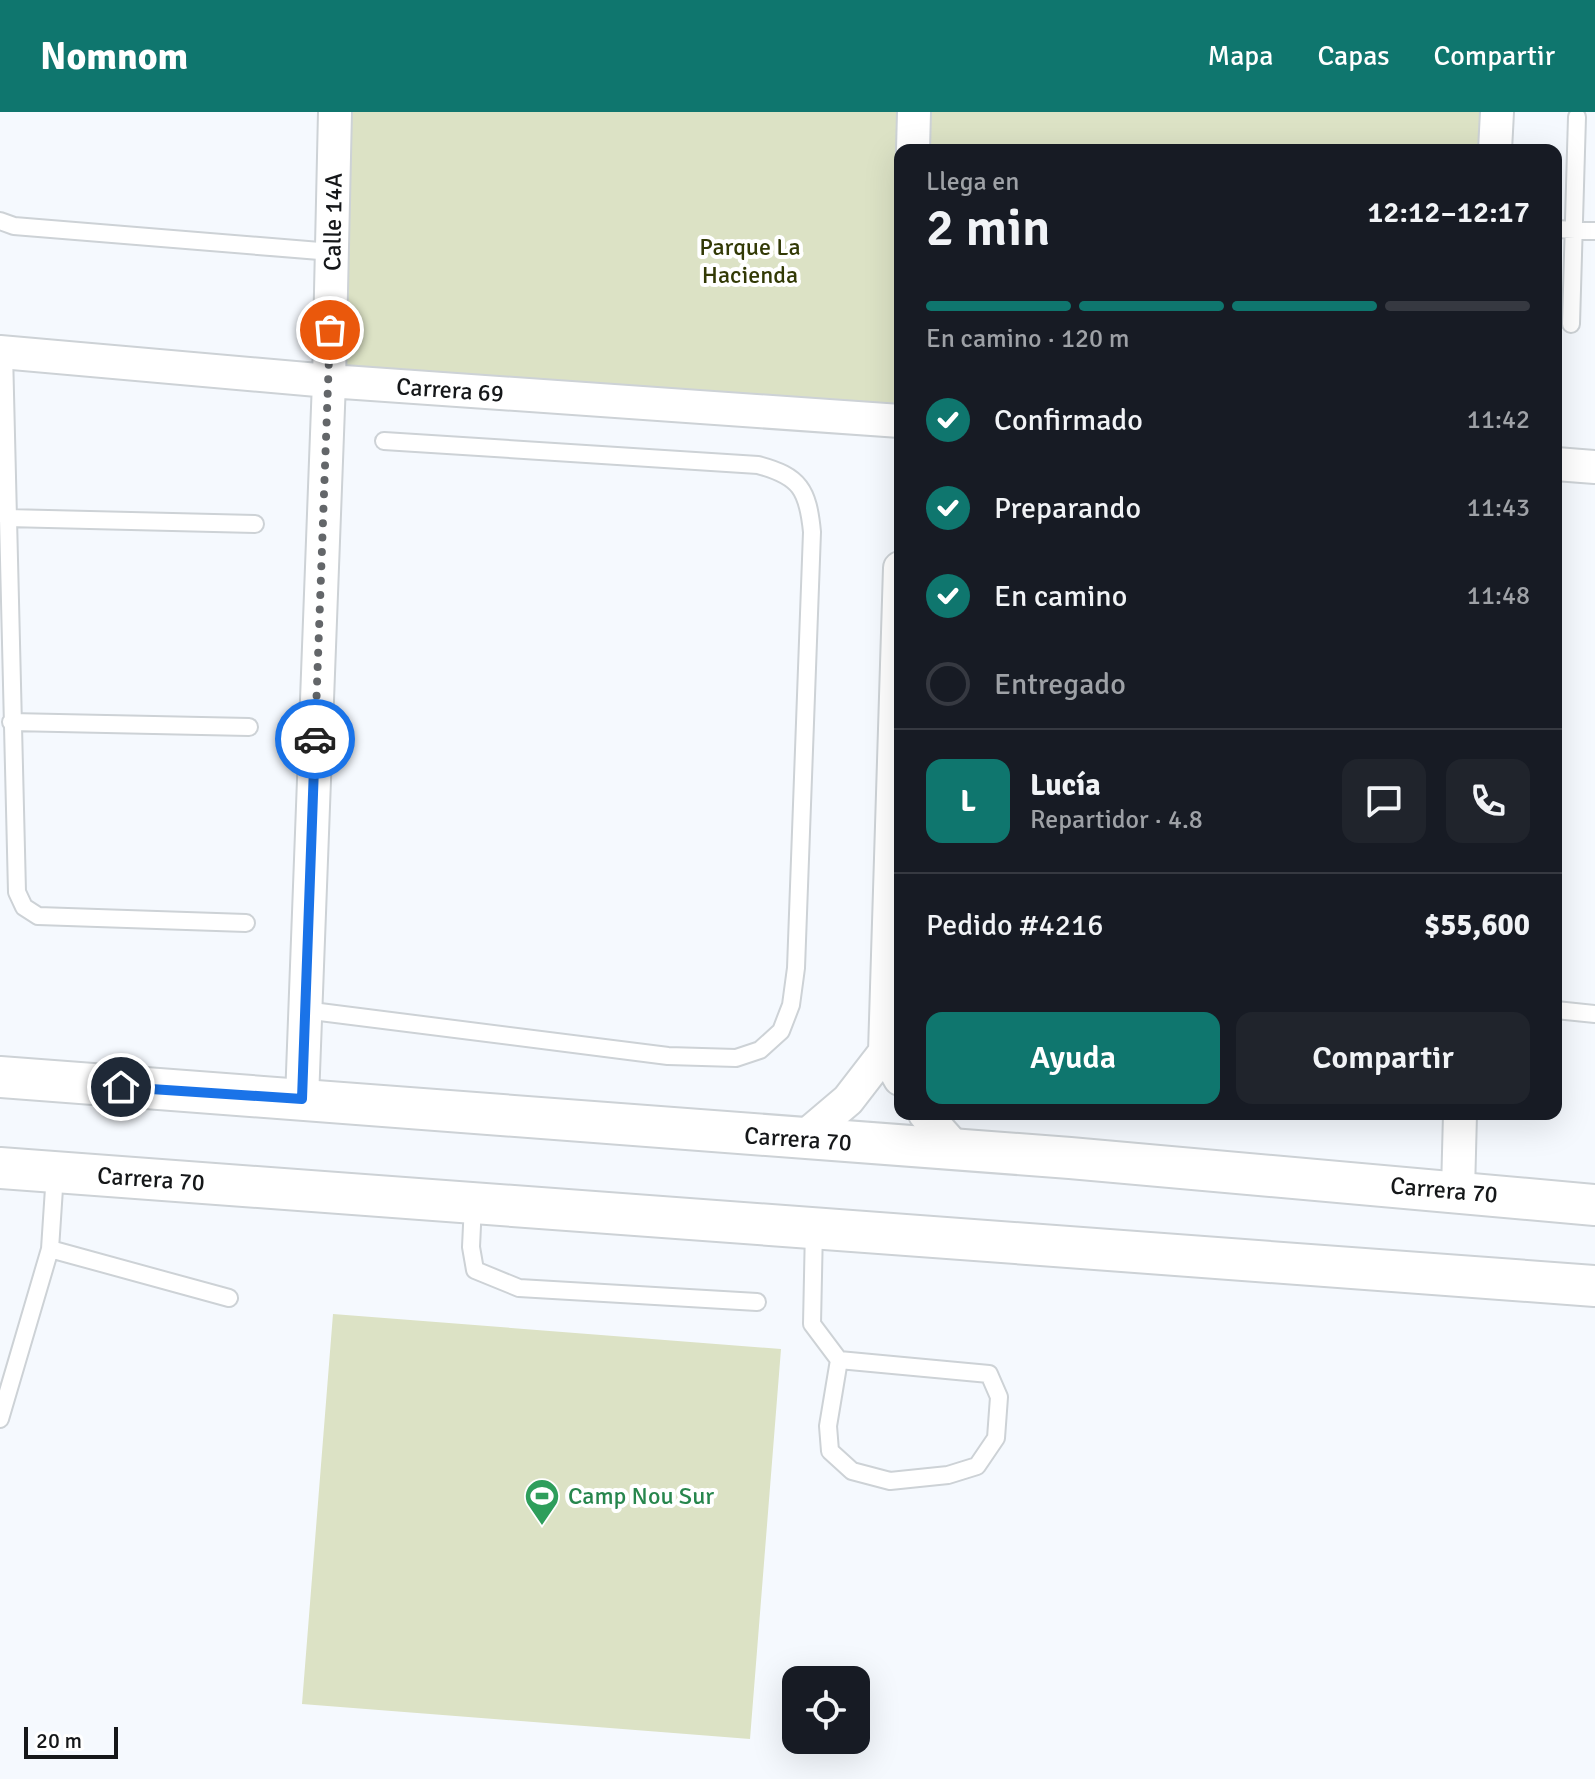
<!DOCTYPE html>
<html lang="es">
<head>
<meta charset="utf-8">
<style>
  body { margin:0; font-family:Signika,sans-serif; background:#20242c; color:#f1f3f6; height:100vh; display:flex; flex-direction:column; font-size:30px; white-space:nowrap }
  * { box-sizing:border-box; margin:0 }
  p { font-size:26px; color:#9ea1a6 }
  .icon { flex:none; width:44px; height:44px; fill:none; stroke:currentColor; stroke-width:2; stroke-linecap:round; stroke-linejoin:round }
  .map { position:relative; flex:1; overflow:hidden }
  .panel { position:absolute; left:894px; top:32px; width:668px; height:976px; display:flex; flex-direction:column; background:#171b24; border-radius:16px; box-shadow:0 8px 32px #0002 }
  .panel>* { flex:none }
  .fabs { position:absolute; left:782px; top:1554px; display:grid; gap:16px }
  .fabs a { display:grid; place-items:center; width:88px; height:88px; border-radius:16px; background:#171b24; box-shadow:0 8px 32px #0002; font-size:40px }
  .scale { position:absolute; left:24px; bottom:20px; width:94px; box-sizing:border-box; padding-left:8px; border:4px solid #151719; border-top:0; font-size:22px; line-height:28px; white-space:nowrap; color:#151719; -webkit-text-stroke:6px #fff; paint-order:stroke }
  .pin { position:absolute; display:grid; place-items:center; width:68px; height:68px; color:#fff; margin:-34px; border:4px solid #fff; border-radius:50%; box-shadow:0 2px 8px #0007 }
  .courier { position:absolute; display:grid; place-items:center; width:80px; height:80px; margin:-40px; border:6px solid #1a73e8; border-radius:50%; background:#fff; color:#222; box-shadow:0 2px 10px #0007 }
  .overview em { font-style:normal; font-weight:600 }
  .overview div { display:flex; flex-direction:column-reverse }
  .overview { display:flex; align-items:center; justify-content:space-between; height:136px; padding:0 32px }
  h1 { font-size:52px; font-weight:600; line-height:60px }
  .bar { display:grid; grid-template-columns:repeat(4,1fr); gap:12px 8px; align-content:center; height:96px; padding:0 32px }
  .bar i { height:10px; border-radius:6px; background:#363941 }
  .bar .selected { background:#0f766e }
  .bar p { grid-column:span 4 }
  .line { display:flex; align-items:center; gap:20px; padding:0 32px; border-top:2px solid #363941 }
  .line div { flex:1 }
  .round { display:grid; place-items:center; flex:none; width:84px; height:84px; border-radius:16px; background:#20242c }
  ol { padding:0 32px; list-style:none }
  li { display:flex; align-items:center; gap:24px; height:88px }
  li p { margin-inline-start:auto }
  li .icon { padding:8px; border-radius:50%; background:#0f766e; color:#fff; stroke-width:4 }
  li:last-child { color:#9ea1a6 }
  li i { width:44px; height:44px; border:4px solid #363941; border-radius:50% }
  .cta { display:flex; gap:16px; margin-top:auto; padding:16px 32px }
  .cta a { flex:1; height:92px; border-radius:16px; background:#0f766e; color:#fff; font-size:32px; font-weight:600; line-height:92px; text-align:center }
  .cta a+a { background:#20242c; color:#f1f3f6 }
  header { display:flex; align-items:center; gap:48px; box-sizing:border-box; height:112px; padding:0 40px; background:#0f766e; color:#fff }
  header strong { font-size:38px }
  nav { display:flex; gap:44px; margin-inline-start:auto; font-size:28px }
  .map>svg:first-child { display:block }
</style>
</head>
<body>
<header>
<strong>Nomnom</strong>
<nav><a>Mapa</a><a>Capas</a><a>Compartir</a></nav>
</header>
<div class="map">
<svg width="1595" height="1667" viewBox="0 0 1595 1667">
  <rect width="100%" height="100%" fill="#f5f9fe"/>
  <path fill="#dce2c5" d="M 335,0 L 1497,0 L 1495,38 L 900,38 L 900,309 L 329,269 Z
    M 333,1202 L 781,1237 L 750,1627 L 302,1592 Z"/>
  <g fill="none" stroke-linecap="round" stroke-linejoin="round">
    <g stroke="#cdd2d6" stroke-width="20">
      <path id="service" d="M 0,109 L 14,114 L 332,140
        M 1556,117 L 1595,119
        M 1571,212 L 1577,5
        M 4,240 L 17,780 L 24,795 L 38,804 L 246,811
        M 7,406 L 255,412
        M 11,610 L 249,615
        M 304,898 L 668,944 L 736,946 L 760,938 L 781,919 L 791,893 L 796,856 L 812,420 C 808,378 800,364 758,353 L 384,329
        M 1556,898 L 1595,902
        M 473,1092 L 471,1135 L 475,1158 L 519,1176 L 757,1190
        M 814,1116 L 812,1212 L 839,1248 L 828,1314 L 830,1339 L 852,1359 L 890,1369 L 948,1363 L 977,1354 L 996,1326 L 999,1285 L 989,1262 L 839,1248
        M 50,1137 L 229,1186
        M 0,1307 L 50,1137 L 55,1061"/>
    </g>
    <g stroke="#cdd2d6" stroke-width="36">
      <path id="minor" d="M 913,38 L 914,0
        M 1495,38 L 1497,0
        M 0,240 L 329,269 L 900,309
        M 1556,352 L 1595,355
        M 900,456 L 885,940 L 900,967
        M 302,987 L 329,269 L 335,0
        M 925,1002 L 956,1037
        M 802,1027 L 848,988 L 885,940
        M 1458,1079 L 1460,1002"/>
    </g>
    <g stroke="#cdd2d6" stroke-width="44">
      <path id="tertiary" d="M 0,965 L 1070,1046 L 1595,1093
        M 0,1056 L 1595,1174"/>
    </g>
    <use href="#service" stroke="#fff" stroke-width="16"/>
    <use href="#minor" stroke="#fff" stroke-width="32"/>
    <use href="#tertiary" stroke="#fff" stroke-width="40"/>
  </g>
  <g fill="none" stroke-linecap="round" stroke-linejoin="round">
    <path stroke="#636669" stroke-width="8" stroke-dasharray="0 14.4" d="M 315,627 L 330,218"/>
    <path stroke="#1a73e8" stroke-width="10" d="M 121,975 L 302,987 L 315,627"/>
  </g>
  <defs>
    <g id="stadium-pin" transform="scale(1.8)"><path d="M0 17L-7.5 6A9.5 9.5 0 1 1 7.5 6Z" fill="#2e9e5b" stroke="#fff"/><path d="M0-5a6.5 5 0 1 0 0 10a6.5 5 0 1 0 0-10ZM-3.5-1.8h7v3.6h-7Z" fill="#fff"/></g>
  </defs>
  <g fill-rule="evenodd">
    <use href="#stadium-pin" x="542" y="1384"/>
  </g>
  <g text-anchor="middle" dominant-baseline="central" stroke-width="8" stroke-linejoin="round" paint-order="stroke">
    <g font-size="24" fill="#151719" stroke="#fff">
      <text transform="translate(333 110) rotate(-89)">Calle 14A</text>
      <text transform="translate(450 278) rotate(4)">Carrera 69</text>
      <text transform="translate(798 1027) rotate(4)">Carrera 70</text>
      <text transform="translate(151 1067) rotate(4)">Carrera 70</text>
      <text transform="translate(1444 1078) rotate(5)">Carrera 70</text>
    </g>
    <g font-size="24" fill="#323905" stroke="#fff">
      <text x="750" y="135">Parque La<tspan x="750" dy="28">Hacienda</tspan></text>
    </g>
    <g font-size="24" fill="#27864d" stroke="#fff" text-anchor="start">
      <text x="568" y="1384">Camp Nou Sur</text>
    </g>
  </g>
</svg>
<div class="fabs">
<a><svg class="icon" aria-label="locate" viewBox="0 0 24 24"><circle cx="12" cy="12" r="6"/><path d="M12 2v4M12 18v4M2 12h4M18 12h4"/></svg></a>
</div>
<div class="scale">20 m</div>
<div class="pin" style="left:330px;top:218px;background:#ea580c"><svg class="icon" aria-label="bag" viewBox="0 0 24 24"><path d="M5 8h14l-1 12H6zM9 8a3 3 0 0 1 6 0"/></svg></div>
<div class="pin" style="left:121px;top:975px;background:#1f2937"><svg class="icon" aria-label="home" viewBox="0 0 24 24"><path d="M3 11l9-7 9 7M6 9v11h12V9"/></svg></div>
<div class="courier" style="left:315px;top:627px"><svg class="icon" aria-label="car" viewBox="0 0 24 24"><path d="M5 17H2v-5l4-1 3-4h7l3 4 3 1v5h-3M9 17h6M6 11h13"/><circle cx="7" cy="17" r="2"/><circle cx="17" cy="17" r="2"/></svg></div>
<section class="panel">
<div class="overview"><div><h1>2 min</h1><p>Llega en</p></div><em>12:12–12:17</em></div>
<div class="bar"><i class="selected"></i><i class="selected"></i><i class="selected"></i><i></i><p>En camino · 120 m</p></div>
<ol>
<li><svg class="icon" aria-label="check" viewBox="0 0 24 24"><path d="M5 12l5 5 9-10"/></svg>Confirmado<p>11:42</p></li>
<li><svg class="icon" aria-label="check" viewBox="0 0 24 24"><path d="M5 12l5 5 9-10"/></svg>Preparando<p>11:43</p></li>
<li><svg class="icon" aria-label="check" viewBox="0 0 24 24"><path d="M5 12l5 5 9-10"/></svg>En camino<p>11:48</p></li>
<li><i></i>Entregado</li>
</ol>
<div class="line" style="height:144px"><b class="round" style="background:#0f766e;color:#fff">L</b><div><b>Lucía</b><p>Repartidor · 4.8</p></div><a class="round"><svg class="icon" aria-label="chat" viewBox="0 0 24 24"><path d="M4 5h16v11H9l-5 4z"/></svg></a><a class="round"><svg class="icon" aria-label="phone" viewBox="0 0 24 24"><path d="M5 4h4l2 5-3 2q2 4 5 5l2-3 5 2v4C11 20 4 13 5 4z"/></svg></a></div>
<div class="line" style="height:104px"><div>Pedido #4216</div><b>$55,600</b></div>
<div class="cta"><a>Ayuda</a><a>Compartir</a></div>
</section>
</div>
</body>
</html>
